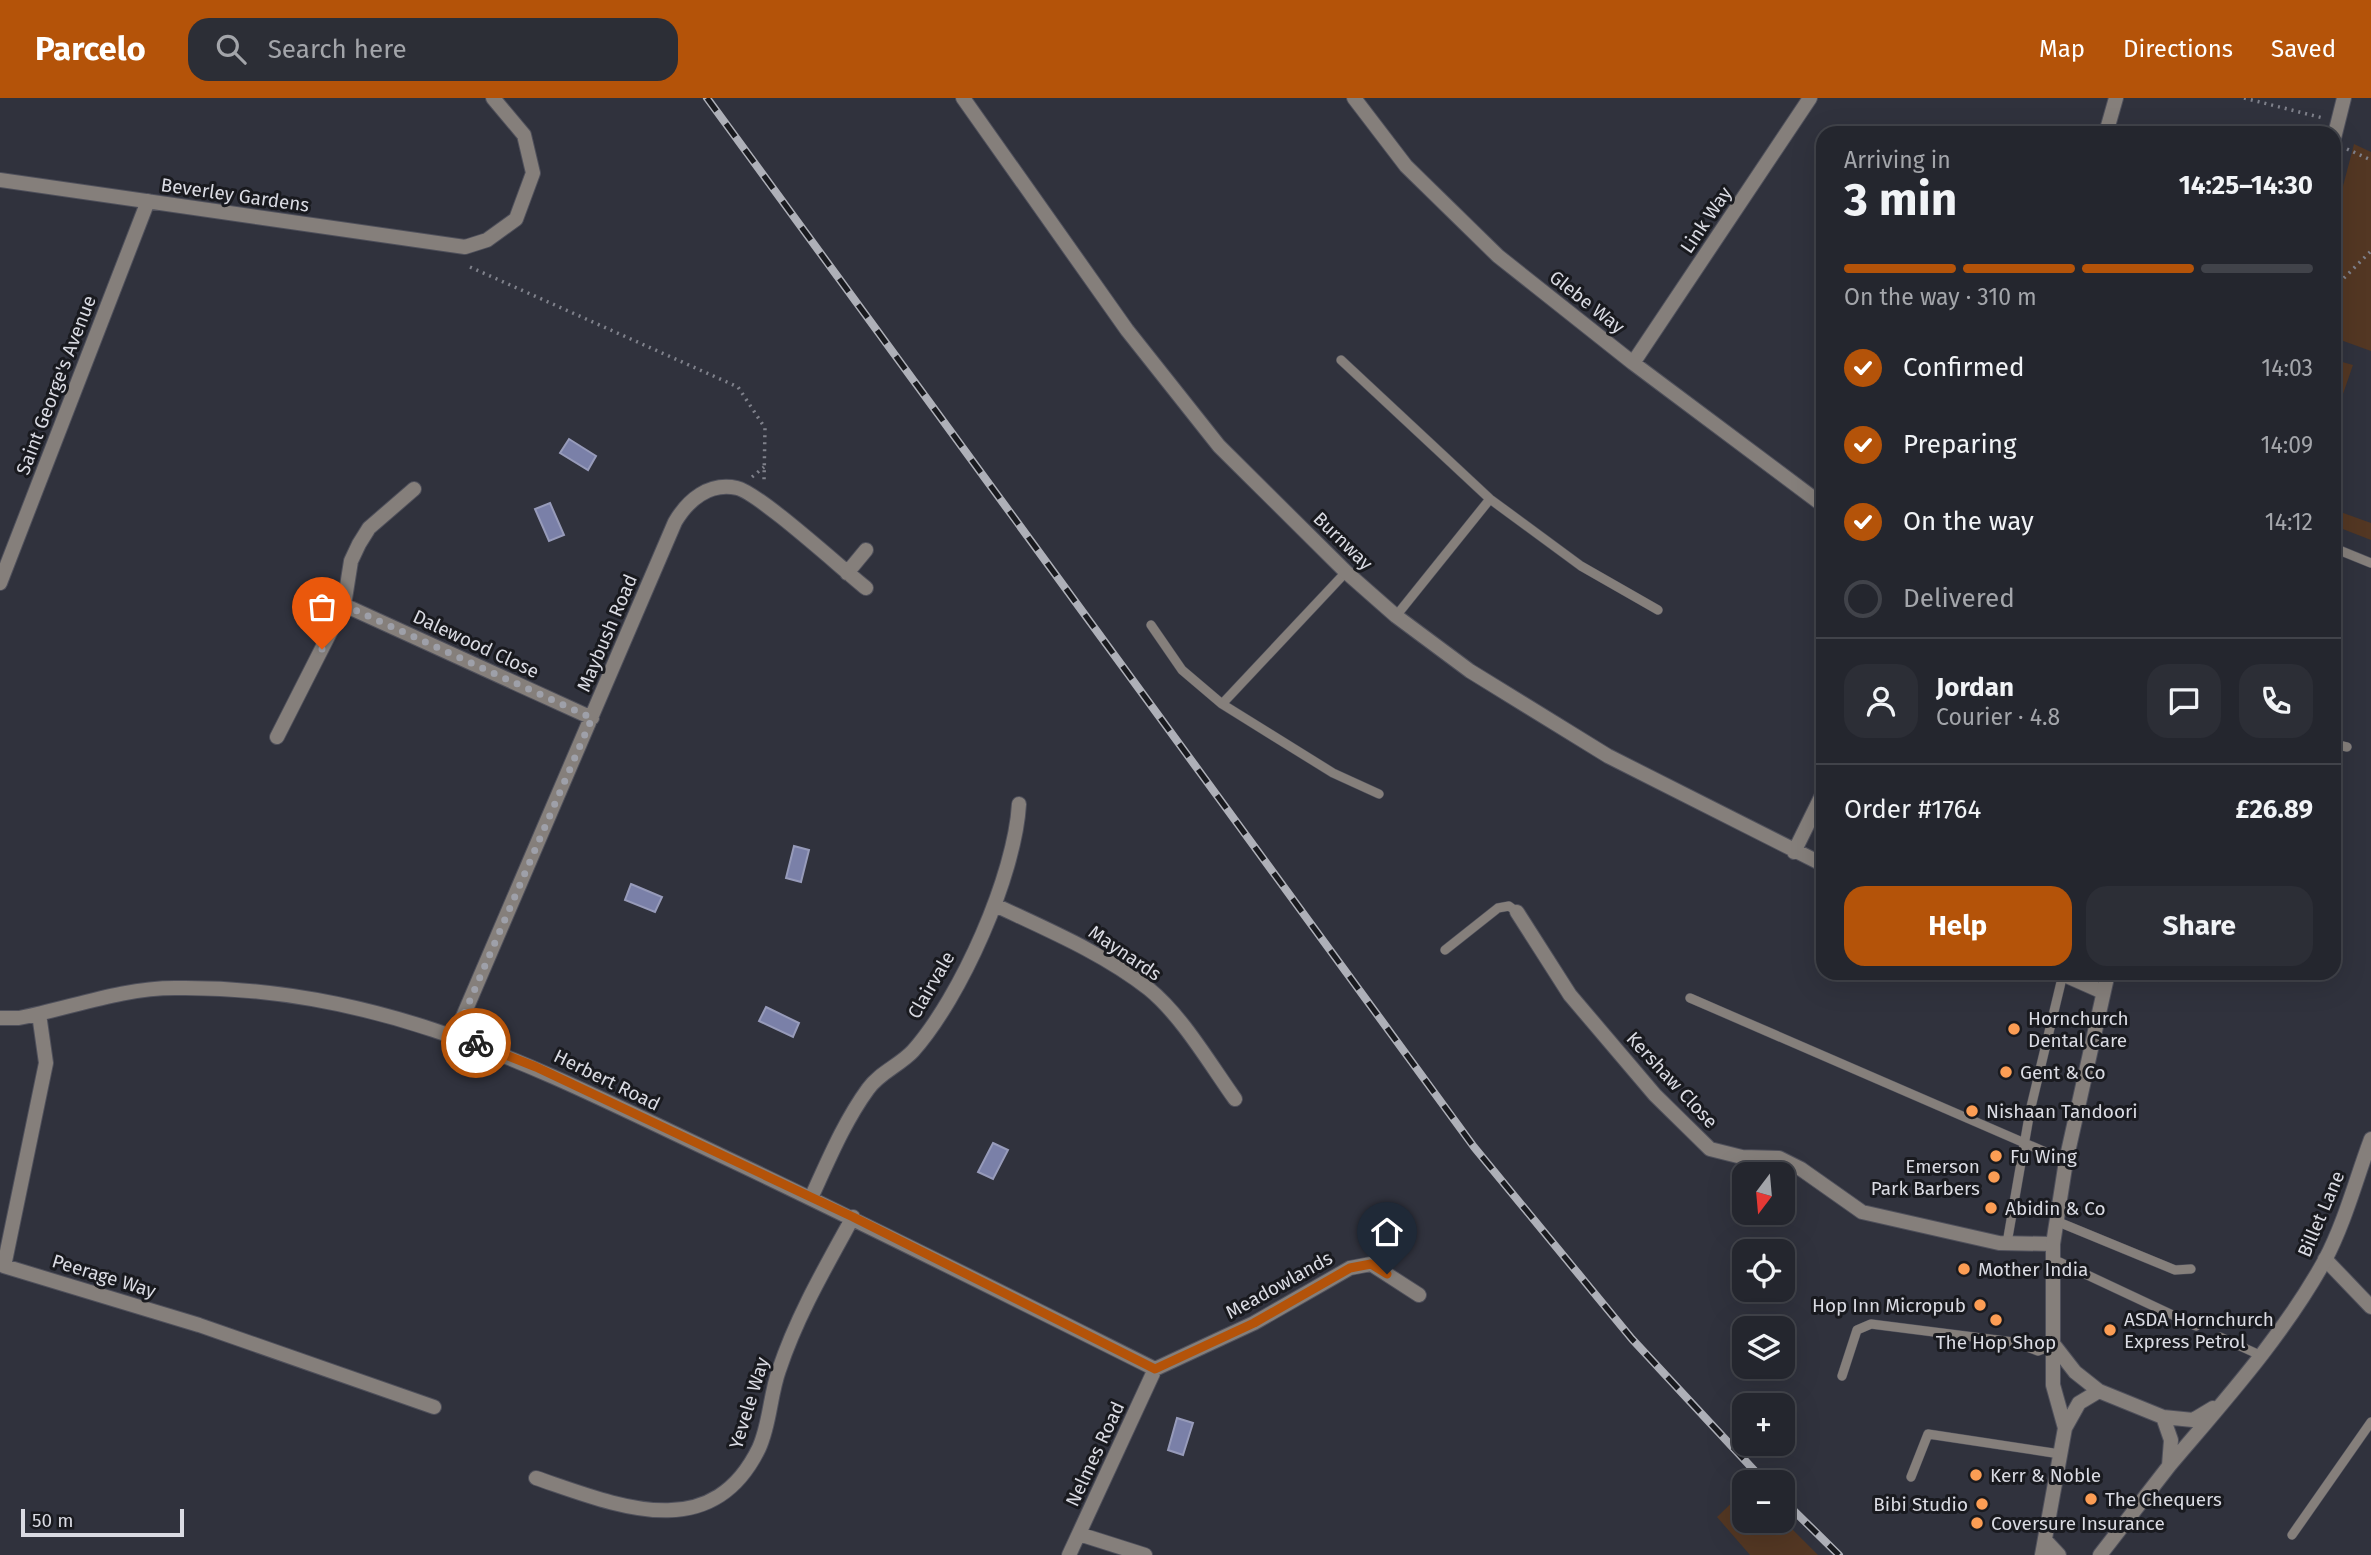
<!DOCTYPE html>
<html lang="en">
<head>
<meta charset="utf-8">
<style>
  body { margin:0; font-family:"Fira Sans",sans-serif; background:#2c2e36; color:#f1f3f6; height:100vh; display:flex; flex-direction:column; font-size:26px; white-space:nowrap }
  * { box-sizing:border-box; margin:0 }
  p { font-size:23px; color:#a3a5aa }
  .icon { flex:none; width:38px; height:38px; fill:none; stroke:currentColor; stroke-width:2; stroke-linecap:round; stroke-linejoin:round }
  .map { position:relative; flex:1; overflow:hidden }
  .sheet { position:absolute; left:1816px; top:28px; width:525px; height:854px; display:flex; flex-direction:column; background:#24262e; border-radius:21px; box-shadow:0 7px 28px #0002,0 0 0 2px #41434a }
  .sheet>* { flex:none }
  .needle { width:46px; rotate:196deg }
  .buttons { position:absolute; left:1732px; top:1064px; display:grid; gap:14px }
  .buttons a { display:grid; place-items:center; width:63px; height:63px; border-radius:14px; background:#24262e; box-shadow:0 7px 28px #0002,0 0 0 2px #41434a; font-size:35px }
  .scale { position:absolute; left:21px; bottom:18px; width:163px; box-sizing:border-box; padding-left:7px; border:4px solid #dadbe3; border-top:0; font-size:19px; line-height:24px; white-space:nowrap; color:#dadbe3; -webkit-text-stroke:5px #191a1f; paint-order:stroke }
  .pin { position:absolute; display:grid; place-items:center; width:60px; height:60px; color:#fff; margin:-72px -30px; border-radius:50% 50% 50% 0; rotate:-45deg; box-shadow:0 0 7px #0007 }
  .pin .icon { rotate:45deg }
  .courier { position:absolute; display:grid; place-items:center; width:70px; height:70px; margin:-35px; border:5px solid #b45309; border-radius:50%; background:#fff; color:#222; box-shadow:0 2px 9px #0007 }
  .head em { font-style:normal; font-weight:700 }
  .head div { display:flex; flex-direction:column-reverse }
  .head { display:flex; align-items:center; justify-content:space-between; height:119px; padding:0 28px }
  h1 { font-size:46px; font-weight:700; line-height:52px }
  .bar { display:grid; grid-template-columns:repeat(4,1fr); gap:10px 7px; align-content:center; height:84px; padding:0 28px }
  .bar i { height:9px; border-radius:5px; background:#41434a }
  .bar .active { background:#b45309 }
  .bar p { grid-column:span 4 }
  .line { display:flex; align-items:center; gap:18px; padding:0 28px; border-top:2px solid #41434a }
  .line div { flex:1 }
  .round { display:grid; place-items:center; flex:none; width:74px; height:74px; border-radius:21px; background:#2c2e36 }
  ol { padding:0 28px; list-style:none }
  li { display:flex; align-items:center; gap:21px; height:77px }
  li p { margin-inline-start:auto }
  li .icon { padding:7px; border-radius:50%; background:#b45309; color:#fff; stroke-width:4 }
  li:last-child { color:#a3a5aa }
  li i { width:38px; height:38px; border:4px solid #41434a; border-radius:50% }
  .button { display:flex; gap:14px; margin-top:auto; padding:14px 28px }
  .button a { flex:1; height:80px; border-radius:21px; background:#b45309; color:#fff; font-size:28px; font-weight:700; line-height:80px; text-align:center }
  .button a+a { background:#2c2e36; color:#f1f3f6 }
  header { display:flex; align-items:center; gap:42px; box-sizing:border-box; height:98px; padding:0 35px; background:#b45309; color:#fff }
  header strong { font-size:33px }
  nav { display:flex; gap:38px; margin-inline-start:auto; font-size:24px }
  .search { width:490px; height:63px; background:#2c2e36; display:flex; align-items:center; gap:18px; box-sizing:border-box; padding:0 24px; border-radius:21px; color:#a3a5aa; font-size:26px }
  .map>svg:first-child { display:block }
</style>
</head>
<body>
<header>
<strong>Parcelo</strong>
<div class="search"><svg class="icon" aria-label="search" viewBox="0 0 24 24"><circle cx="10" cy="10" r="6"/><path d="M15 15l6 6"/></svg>Search here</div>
<nav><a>Map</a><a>Directions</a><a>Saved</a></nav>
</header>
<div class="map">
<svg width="2371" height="1457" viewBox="0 0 2371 1457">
  <rect width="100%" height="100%" fill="#30323d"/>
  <path fill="#533723" d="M 2354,46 L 2371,54 L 2371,253 L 2335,240 L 2335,119 Z
    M 2335,262 L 2353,267 L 2335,319 L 2334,262 Z
    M 2335,412 L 2371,425 L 2371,442 L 2335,428 Z
    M 1745,1392 L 1745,1423 L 1783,1422 L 1818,1457 L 1750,1457 L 1717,1419 Z"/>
  <path fill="#7a80a8" stroke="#979bba" stroke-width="2" d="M 569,341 L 596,358 L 588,372 L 560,355 Z
    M 550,405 L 564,437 L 549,443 L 535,411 Z
    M 794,748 L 809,752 L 801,784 L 786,780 Z
    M 631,786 L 662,799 L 655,814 L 625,802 Z
    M 766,909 L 799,925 L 793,939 L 759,923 Z
    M 993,1045 L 1008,1052 L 993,1081 L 978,1074 Z
    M 1177,1320 L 1193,1325 L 1183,1357 L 1168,1352 Z"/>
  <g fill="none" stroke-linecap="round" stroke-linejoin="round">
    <g stroke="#4f505b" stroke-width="10">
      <path id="service" d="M 1341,262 L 1490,401 L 1581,468 L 1658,512
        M 2334,450 L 2371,465
        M 1346,474 L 1222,606 L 1333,675 L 1379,696
        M 1396,518 L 1490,401
        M 1151,527 L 1182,572 L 1222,606
        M 2334,646 L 2347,649
        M 1445,852 L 1498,810 L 1509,808 L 1517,814
        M 1690,900 L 2066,1063
        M 2056,1123 L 2175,1172 L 2191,1171
        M 2007,1145 L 2030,1013 L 2063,876
        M 2051,1160 L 2196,1228
        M 2220,1239 L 2262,1258
        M 1842,1278 L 1857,1232 L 1871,1226 L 2013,1244 L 2038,1253 L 2054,1247
        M 1911,1379 L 1928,1336 L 2060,1356
        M 2292,1437 L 2371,1324"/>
    </g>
    <g stroke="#4f505b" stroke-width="16">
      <path id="minor" d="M 963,0 L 1127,232 L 1219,348 L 1346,474 L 1396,518 L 1470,573 L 1608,658 L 1824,767
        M 1354,0 L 1406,68 L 1498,158 L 1633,265 L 1824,408
        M 2106,35 L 2116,0
        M 0,82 L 465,149 L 487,142 L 516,121 L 533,75 L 524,37 L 493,0
        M 1633,265 L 1810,0
        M 847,475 L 866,452
        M 0,485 L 148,103
        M 344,507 L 592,620
        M 277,639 L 344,507 L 351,463 L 359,446 L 369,430 L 414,391
        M 1794,754 L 1824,693
        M 995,807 C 1048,832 1103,855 1149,891 C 1182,918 1210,966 1235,1001
        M 1517,814 L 1570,897 L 1655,997 L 1710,1051 L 1742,1059 L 1779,1060 L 1801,1071 L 1862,1114 L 1999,1145 L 2053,1146
        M 2060,875 L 2103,894
        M 39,916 L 46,965 L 4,1168 L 199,1227 L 434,1309
        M 0,920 L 19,920 C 71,910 121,890 175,890 C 383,887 538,971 720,1057 C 866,1126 1011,1199 1155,1271
        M 455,937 L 675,424 C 688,402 709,384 737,390 C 759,395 842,471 866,490
        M 811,1100 C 828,1063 844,1024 868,991 C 879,975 900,967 913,953 C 961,899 1015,777 1019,706
        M 2325,1161 L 2371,1209
        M 1155,1271 L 1254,1225 L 1350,1170 L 1371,1166 L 1419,1197
        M 536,1380 C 616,1407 711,1449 759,1350 C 770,1326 770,1297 779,1272 C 797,1218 825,1170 853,1119
        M 1079,1436 L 1145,1457
        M 1069,1457 L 1155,1271"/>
    </g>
    <g stroke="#4f505b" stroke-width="16">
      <path id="tertiary" d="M 2334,40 L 2344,0
        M 2054,1247 L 2075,1274 L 2099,1293 L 2163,1319 L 2193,1322 L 2213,1310
        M 2065,1330 L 2079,1305 L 2099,1293
        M 2169,1368 C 2225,1302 2283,1238 2325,1162 C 2345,1124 2356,1081 2371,1041
        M 2045,1442 L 2059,1457
        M 2042,1457 L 2065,1330 L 2053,1287 L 2053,1146 L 2066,1063 L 2108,875
        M 2100,1457 L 2169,1368 L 2171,1342 L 2163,1319"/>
    </g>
    <path stroke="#7f818b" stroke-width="3.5" stroke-dasharray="2 5" stroke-linecap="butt" d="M 2244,0 L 2323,20
      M 2347,51 L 2371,62
      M 470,169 L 738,289 L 765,330 L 764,384
      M 2334,190 L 2371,153
      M 752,379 L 764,369"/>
    <use href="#service" stroke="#857f7b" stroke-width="9"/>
    <use href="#minor" stroke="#857f7b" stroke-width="14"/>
    <use href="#tertiary" stroke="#857f7b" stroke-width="14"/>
    <g stroke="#aeb0b8" stroke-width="8">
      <path id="rail" d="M 707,0 L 1474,1049 L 1632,1241 L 1765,1384
        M 1783,1402 L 1839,1457"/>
    </g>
    <use href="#rail" stroke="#191a1f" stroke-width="5" stroke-dasharray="16" stroke-linecap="butt"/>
  </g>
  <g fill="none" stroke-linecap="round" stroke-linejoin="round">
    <path stroke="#9ea0a9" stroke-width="7" stroke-dasharray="0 12.6" d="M 322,551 L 344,507 L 592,620 L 455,937 L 476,945"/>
    <path stroke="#b45309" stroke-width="9" d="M 476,945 L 536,969 L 853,1119 L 1155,1271 L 1254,1225 L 1350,1170 L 1371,1166 L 1387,1176"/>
  </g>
  <g fill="#fc9d54" stroke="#191a1f" stroke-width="2.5">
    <circle cx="2014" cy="931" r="7"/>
    <circle cx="2006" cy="974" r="7"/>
    <circle cx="1972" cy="1013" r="7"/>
    <circle cx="1996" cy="1058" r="7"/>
    <circle cx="1994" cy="1079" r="7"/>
    <circle cx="1991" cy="1110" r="7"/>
    <circle cx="1964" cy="1171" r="7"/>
    <circle cx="1980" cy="1207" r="7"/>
    <circle cx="1996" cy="1222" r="7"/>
    <circle cx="2110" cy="1232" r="7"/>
    <circle cx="1976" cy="1377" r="7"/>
    <circle cx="2091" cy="1401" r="7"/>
    <circle cx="1982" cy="1406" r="7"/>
    <circle cx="1977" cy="1425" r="7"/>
  </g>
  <g text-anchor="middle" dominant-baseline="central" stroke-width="6" stroke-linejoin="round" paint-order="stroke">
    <g font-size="19" fill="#dadbe3" stroke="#191a1f">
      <text transform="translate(235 97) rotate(8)">Beverley Gardens</text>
      <text transform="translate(1706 122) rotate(-56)">Link Way</text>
      <text transform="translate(1587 204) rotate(38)">Glebe Way</text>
      <text transform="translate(56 287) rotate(-69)">Saint George's Avenue</text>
      <text transform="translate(1343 443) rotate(44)">Burnway</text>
      <text transform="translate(607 535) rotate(-67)">Maybush Road</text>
      <text transform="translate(476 546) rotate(25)">Dalewood Close</text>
      <text transform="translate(1125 855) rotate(34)">Maynards</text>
      <text transform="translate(931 887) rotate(-60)">Clairvale</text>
      <text transform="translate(607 982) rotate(26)">Herbert Road</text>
      <text transform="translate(1672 982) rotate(47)">Kershaw Close</text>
      <text transform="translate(2321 1116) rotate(-67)">Billet Lane</text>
      <text transform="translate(104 1178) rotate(17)">Peerage Way</text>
      <text transform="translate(1279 1187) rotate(-29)">Meadowlands</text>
      <text transform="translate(749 1305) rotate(-73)">Yevele Way</text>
      <text transform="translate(1095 1356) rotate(-65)">Nelmes Road</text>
    </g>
    <g font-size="19" fill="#dadbe3" stroke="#191a1f" text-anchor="start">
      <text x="2028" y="920">Hornchurch<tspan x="2028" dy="22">Dental Care</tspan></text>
      <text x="2020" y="974">Gent &amp; Co</text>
      <text x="1986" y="1013">Nishaan Tandoori</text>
      <text x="2010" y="1058">Fu Wing</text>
      <text x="1980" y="1068" text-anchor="end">Emerson<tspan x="1980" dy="22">Park Barbers</tspan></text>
      <text x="2005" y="1110">Abidin &amp; Co</text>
      <text x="1978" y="1171">Mother India</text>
      <text x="1966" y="1207" text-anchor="end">Hop Inn Micropub</text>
      <text x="2124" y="1221">ASDA Hornchurch<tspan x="2124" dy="22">Express Petrol</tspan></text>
      <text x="1996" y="1244" text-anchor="middle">The Hop Shop</text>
      <text x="1990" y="1377">Kerr &amp; Noble</text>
      <text x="2105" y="1401">The Chequers</text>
      <text x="1968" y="1406" text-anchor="end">Bibi Studio</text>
      <text x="1991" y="1425">Coversure Insurance</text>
    </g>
  </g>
</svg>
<div class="buttons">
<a><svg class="needle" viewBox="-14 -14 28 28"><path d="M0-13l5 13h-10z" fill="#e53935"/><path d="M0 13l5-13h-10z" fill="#a3a5aa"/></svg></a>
<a><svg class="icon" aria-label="locate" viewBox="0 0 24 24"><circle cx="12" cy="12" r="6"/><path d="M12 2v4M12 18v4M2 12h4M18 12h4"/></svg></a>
<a><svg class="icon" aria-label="layers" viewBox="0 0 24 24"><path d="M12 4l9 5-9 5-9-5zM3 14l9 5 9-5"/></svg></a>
<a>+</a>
<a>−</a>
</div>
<div class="scale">50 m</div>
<div class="pin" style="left:322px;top:551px;background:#ea580c"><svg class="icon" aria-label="bag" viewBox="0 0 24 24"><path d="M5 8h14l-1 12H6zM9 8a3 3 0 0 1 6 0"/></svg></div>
<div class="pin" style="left:1387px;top:1176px;background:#1f2937"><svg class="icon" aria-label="home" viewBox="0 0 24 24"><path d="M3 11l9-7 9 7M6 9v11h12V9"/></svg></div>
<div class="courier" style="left:476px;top:945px"><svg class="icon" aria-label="bike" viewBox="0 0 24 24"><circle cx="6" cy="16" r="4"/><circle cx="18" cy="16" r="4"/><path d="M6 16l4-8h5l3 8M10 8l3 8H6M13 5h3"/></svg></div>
<section class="sheet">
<div class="head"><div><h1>3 min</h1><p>Arriving in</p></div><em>14:25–14:30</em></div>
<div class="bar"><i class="active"></i><i class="active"></i><i class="active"></i><i></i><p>On the way · 310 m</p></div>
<ol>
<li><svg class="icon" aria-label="check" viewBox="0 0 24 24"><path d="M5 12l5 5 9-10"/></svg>Confirmed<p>14:03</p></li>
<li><svg class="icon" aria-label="check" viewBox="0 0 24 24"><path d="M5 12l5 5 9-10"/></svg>Preparing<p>14:09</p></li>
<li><svg class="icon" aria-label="check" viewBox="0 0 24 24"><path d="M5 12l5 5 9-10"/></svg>On the way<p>14:12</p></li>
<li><i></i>Delivered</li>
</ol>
<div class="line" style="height:126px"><a class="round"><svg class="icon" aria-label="person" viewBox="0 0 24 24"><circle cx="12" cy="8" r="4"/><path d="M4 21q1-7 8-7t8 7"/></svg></a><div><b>Jordan</b><p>Courier · 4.8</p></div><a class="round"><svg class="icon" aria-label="chat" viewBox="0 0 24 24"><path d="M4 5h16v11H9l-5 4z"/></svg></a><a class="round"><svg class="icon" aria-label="phone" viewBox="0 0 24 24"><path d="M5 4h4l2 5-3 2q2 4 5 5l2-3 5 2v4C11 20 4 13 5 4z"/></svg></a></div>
<div class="line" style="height:91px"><div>Order #1764</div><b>£26.89</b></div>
<div class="button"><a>Help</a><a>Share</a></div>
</section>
</div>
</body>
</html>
